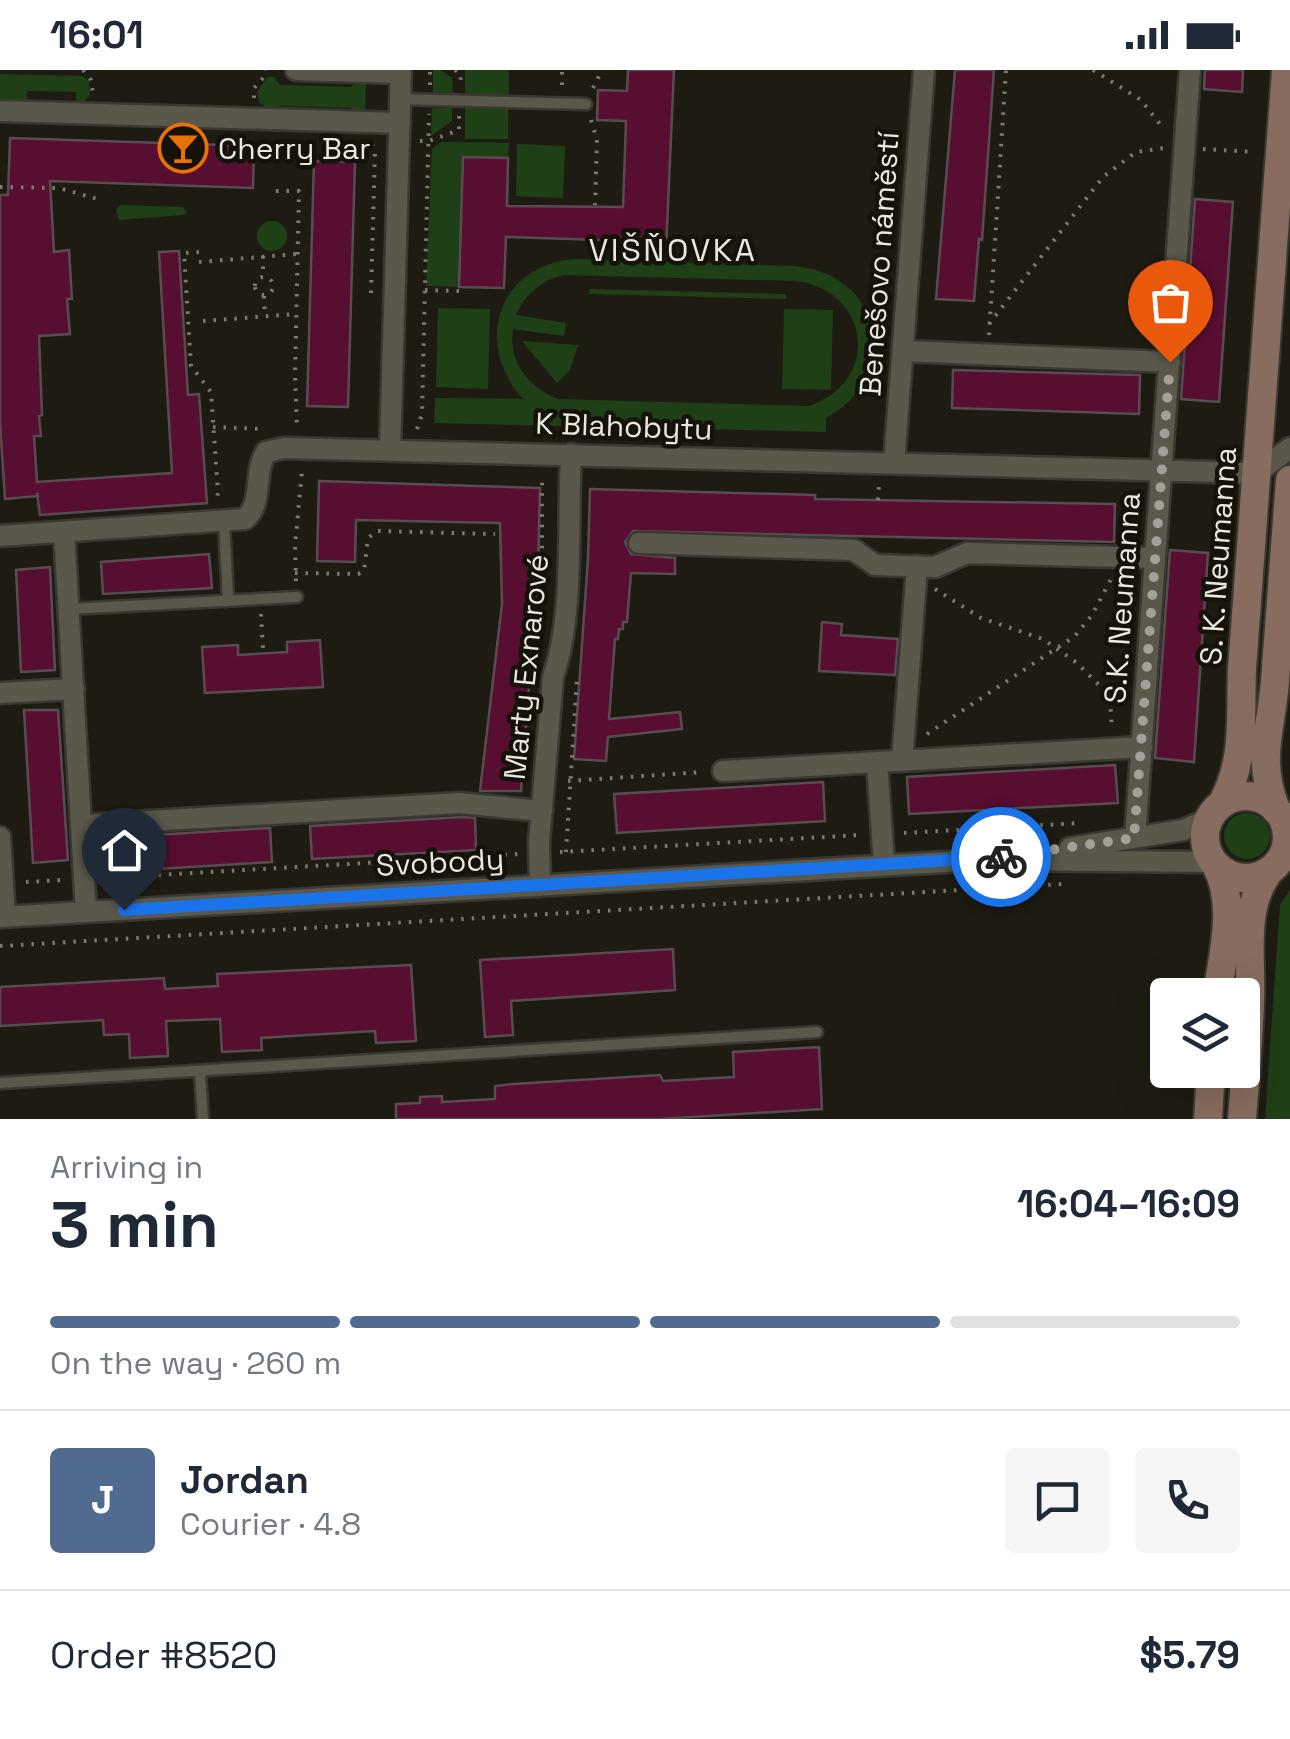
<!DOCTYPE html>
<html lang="en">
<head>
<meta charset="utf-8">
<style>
  body { margin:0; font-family:"Space Grotesk",sans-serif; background:#f6f6f7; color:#1f2937; height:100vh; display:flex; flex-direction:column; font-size:38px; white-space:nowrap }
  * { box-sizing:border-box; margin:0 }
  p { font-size:32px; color:#747a83 }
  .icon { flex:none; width:55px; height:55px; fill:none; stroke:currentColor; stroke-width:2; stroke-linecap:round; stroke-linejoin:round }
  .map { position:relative; height:1049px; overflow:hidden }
  .sheet { display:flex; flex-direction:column; background:#fff; flex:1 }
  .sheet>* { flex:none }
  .controls { position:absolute; left:1150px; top:908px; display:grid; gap:20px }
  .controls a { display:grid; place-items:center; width:110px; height:110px; border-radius:10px; background:#fff; box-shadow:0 10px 40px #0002; font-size:50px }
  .pin { position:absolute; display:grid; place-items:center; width:85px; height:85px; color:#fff; margin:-102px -42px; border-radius:50% 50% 50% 0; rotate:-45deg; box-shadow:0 0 10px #0007 }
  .pin .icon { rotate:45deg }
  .courier { position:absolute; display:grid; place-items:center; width:100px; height:100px; margin:-50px; border:8px solid #1a73e8; border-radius:50%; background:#fff; color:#222; box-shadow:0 2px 12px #0007 }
  .head em { font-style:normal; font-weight:600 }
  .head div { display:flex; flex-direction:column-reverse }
  .head { display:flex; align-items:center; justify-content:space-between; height:170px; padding:0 50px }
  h1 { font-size:65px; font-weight:600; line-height:75px }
  .bar { display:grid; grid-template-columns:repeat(4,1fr); gap:15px 10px; align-content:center; height:120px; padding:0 50px }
  .bar i { height:12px; border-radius:8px; background:#e0e1e3 }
  .bar .on { background:#506a90 }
  .bar p { grid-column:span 4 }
  .line { display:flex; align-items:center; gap:25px; padding:0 50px; border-top:2px solid #e0e1e3 }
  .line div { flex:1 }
  .round { display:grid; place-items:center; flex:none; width:105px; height:105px; border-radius:10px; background:#f6f6f7 }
  .status { display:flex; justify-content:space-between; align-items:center; height:70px; padding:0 50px; background:#fff; direction:ltr }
  .status svg { height:28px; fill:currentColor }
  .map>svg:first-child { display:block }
</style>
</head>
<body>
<div class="status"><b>16:01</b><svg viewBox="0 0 49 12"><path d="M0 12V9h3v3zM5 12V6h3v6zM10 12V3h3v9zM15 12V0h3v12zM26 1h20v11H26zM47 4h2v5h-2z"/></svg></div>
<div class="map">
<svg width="1290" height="1049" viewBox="0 0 1290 1049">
  <rect width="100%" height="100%" fill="#1e1c12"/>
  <path fill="#1f3f17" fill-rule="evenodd" d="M 433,0 L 441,0 L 452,8 L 453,25 L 433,24 Z
    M 465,0 L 509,0 L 508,69 L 465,69 Z
    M 0,4 L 82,6 L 89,11 L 90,25 L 85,31 L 76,31 L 76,22 L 27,21 L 27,30 L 0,29 Z
    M 267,7 L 274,7 L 280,15 L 351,17 L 357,9 L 366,9 L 365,46 L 357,46 L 351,38 L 280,36 L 273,43 L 267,43 L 267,38 L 259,32 L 257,22 Z
    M 432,38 L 452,38 L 452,51 L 431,66 Z
    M 441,72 L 509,73 L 508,88 L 463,88 L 459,217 L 426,216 L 432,79 Z
    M 517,74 L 565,76 L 563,128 L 516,126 Z
    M 120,135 L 183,137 L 187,142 L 184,145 L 119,150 L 116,140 Z
    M257 166a15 15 0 1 1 30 0a15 15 0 1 1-30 0Z
    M 573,189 L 794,196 C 882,203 905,305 826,348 L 826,362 L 434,353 L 435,328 L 523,329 C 474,275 496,197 573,189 ZM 563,205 L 797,211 C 871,222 881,311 809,336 L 558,329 C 528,317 508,292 513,259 L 564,266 L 566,253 L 516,245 C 525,224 541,211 563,205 Z
    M 590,219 L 786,224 L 786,229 L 589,224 Z
    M 438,238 L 490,239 L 488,319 L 436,317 Z
    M 784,239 L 833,240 L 831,320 L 782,319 Z
    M 522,271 L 578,275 L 570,300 L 557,313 Z
    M1224 766a23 23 0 1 1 46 0a23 23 0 1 1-46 0Z
    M 1290,820 L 1290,1049 L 1265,1049 L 1280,835 Z"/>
  <path fill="#570e30" stroke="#594c50" stroke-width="2.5" d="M 628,0 L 674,0 L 666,180 L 602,178 L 602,170 L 506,167 L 504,218 L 459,217 L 463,87 L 508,88 L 507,136 L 623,137 L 626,51 L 597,50 L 598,20 L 627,21 Z
    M 955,0 L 994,0 L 982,170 L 979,169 L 974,231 L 936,229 Z
    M 1205,0 L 1243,0 L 1242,22 L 1204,19 Z
    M 10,68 L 254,76 L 253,118 L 50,111 L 54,182 L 69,180 L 72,229 L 67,229 L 70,264 L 39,266 L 42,345 L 39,346 L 41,366 L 34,366 L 37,412 L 172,403 L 159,182 L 179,181 L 188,325 L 199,324 L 207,433 L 40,445 L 37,423 L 38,426 L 5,429 L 0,353 L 0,125 L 8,125 Z
    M 314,91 L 355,92 L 348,337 L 307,336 Z
    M 1195,129 L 1233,132 L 1219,332 L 1181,329 Z
    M 953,300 L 1140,305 L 1139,344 L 952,338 Z
    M 319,411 L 540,418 L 538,500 L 521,721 L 480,721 L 502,534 L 500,453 L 356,450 L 355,492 L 317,491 Z
    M 590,419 L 815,425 L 815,429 L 1115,434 L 1114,472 L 633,461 L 625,472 L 631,484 L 675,488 L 675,504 L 631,503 L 627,552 L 623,552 L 623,559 L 619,559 L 618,569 L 615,569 L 609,649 L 680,642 L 682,659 L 608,667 L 606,691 L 574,689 L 588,488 Z
    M 1170,480 L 1208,483 L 1194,692 L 1155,688 Z
    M 209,484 L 212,518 L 103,524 L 101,492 Z
    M 50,497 L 55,600 L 21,602 L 16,500 Z
    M 822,552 L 842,554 L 841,565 L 898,569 L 895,605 L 819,601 Z
    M 320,570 L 323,617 L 205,623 L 202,577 L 238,575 L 238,585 L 287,582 L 287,572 Z
    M 24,640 L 58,640 L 68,790 L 33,793 Z
    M 1115,695 L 1118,733 L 909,744 L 907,707 Z
    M 823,712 L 825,751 L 617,763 L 614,724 Z
    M 463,747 L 475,748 L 476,780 L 312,789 L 310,756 Z
    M 270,758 L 272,792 L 108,802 L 106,768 Z
    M 673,879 L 675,920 L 511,931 L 513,965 L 485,967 L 480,890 Z
    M 411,895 L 416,971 L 376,973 L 375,961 L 308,965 L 261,968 L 262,980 L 222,982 L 220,949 L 166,951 L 168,986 L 130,988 L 129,964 L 104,965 L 103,950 L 0,956 L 0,917 L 164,908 L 165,919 L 218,916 L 217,904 Z
    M 819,977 L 822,1039 L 660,1049 L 396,1049 L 396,1034 L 420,1033 L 420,1027 L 442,1026 L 442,1032 L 495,1029 L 495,1016 L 513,1014 L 660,1005 L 663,1011 L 734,1007 L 733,982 Z"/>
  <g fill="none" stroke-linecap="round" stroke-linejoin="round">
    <g stroke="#3a3832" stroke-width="15">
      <path id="lane" d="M 401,29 L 586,34
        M 224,452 L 228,531
        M 69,539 L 297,527
        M 200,1002 L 203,1049
        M 0,1013 L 817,962"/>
    </g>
    <g stroke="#3a3832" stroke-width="25">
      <path id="street" d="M 296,0 L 401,3
        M 0,41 L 400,53
        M 903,281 L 1170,292
        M 390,380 L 401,0
        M 894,393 L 924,0
        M 64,462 L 86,842
        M 0,466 L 245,449 C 264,432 253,403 266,382 L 284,378 L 1257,403 L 1290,378
        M 639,473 L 854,480 L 875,495 L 935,497 L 967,483 L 1155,488
        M 0,623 L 74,619
        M 902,691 L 917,496
        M 877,692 L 884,794
        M 723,701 L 1142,677
        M 81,755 L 459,733 L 542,741
        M 0,767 L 5,847
        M 1135,768 L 1190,0
        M 1070,778 L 1183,760 L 1209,749
        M 1275,795 L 1290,789
        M 540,816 L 539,772 L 553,607 C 575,542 567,453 571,384
        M 0,847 L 979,790 L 1214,792"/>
    </g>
    <g stroke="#3a3832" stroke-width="32">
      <path id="secondary" d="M1205 767a41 41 0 1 1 82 0a41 41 0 1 1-82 0Z
        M 1222,734 C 1246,690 1240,648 1242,599 L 1286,0
        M 1276,740 C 1256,687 1271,663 1275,611 C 1280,544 1285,477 1290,410
        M 1216,795 C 1237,834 1223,883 1217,925
        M 1208,1049 L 1211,1000
        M 1242,1049 C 1245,1009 1249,970 1250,930 C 1252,886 1241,837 1270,800"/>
    </g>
    <path stroke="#7c7a72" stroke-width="4" stroke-dasharray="2.5 8" stroke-linecap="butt" d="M 83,0 L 91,10 L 93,24
      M 455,0 L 461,4 L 460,17
      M 1093,0 L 1141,30 L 1163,58
      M 430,15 L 430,0
      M 562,15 L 562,0
      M 593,18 L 602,0
      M 254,28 L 254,18 L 264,7 L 265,0
      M 591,50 L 597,70 L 595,135
      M 420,71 L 429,71 L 459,60 L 459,46
      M 1203,79 L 1254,82
      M 0,117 L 59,118 L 101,130
      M 276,121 L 299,121 L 295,305 L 297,358
      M 199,182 L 184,183 L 191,296 L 211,322 L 218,423 L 216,431
      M 263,186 L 263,207
      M 199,192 L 297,184
      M255 216a9 9 0 1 1 18 0a9 9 0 1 1-18 0Z
      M 425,220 L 459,221
      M 371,223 L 375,81 L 372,74
      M 264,226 L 265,246
      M 203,251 L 296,244
      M 989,254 L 1103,107 L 1136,82 L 1164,78
      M 989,265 L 1006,0
      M 213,357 L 263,359
      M 417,359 L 422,344 L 429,44
      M 878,430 L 879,415
      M 295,503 L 358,504 L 364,501 L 368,468 L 377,461 L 495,464
      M 296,511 L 295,476 L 302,401
      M 935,519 L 981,548 L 1043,569 L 1077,593 L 1105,621 L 1110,631 L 1112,659
      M 261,544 L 263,579
      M 536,583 L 542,498 L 542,408
      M 927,664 L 1075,566 L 1092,545 L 1111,509
      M 568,711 L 703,702
      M 904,763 L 1080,753
      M 560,782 L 860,765
      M 566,782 L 577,609
      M 106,808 L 521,784
      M 26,812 L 61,810
      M 0,876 L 1063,814"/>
    <use href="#lane" stroke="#5a574b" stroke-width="10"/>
    <use href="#street" stroke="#5a574b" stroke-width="20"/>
    <use href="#secondary" stroke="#886c5f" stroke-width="28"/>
  </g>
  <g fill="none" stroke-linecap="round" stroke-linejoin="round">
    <path stroke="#a2a098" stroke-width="10" stroke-dasharray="0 18" d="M 1001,787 L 1134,768 L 1170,292"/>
    <path stroke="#1a73e8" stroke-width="12" d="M 124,840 L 1001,787"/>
  </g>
  <defs>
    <g id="bar-ring" transform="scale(2.5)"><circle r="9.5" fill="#151309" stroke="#e8710a" stroke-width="1.5"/><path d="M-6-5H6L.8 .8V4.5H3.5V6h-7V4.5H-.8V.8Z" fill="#e8710a"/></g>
  </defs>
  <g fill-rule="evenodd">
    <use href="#bar-ring" x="183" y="78"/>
  </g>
  <g text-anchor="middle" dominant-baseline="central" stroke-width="9" stroke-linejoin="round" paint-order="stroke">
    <g font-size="30" fill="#e9e7e0" stroke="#151309" text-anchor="start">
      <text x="218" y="78">Cherry Bar</text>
    </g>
    <g font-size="30" fill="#e9e7e0" stroke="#151309">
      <text transform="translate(879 194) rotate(-86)">Benešovo náměstí</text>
      <text transform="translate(624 356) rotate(2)">K Blahobytu</text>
      <text transform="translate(1218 486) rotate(-86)">S. K. Neumanna</text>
      <text transform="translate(1122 528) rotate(-86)">S.K. Neumanna</text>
      <text transform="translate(526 597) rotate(-84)">Marty Exnarové</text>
      <text transform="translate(440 792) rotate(-3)">Svobody</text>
    </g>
    <g font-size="32" letter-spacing="2.5" fill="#e9e7e0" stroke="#151309">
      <text x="673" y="180">VIŠŇOVKA</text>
    </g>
  </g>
</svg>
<div class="controls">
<a><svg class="icon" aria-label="layers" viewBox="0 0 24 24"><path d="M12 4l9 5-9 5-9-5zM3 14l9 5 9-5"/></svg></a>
</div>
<div class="pin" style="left:1170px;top:292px;background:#ea580c"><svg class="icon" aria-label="bag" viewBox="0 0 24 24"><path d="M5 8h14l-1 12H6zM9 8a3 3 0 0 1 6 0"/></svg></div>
<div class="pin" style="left:124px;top:840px;background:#1f2937"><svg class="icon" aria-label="home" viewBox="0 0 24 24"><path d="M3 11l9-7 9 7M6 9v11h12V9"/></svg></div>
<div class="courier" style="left:1001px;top:787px"><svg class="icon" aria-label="bike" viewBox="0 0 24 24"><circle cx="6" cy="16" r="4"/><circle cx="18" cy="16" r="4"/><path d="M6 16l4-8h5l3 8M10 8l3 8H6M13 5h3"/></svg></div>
</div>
<section class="sheet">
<div class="head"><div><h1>3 min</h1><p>Arriving in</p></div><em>16:04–16:09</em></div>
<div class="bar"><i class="on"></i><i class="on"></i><i class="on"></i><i></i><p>On the way · 260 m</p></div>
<div class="line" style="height:180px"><b class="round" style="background:#506a90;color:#fff">J</b><div><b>Jordan</b><p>Courier · 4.8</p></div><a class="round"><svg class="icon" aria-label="chat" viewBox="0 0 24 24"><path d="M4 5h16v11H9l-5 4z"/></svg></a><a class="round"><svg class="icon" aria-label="phone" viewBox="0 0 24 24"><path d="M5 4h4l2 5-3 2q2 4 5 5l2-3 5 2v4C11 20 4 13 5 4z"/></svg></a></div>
<div class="line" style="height:130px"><div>Order #8520</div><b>$5.79</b></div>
</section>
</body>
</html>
